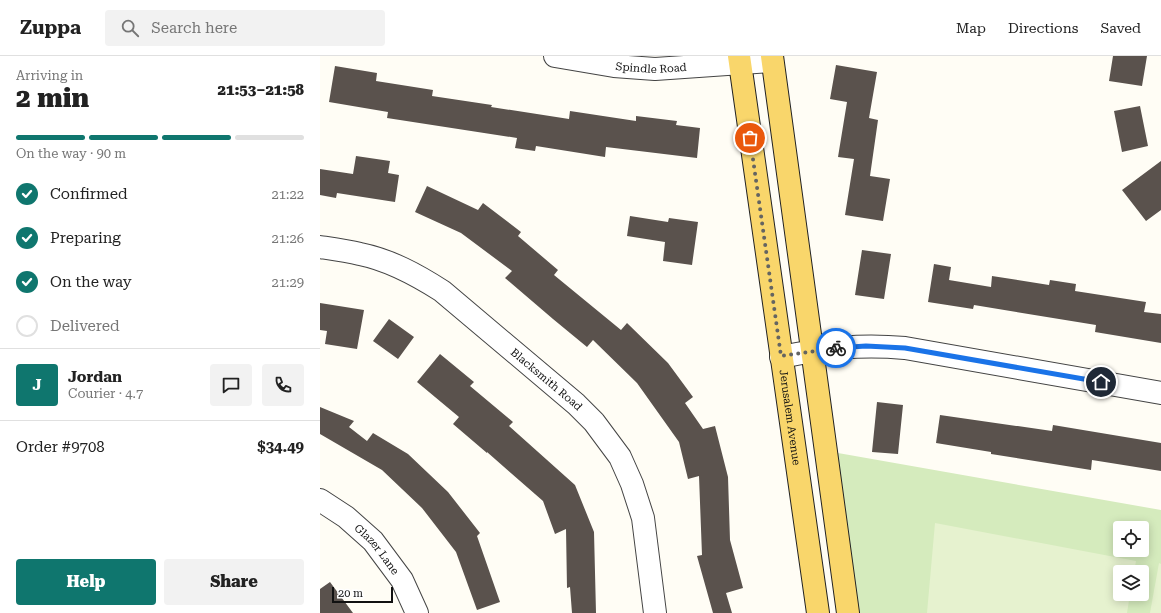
<!DOCTYPE html>
<html lang="en">
<head>
<meta charset="utf-8">
<style>
  body { margin:0; font-family:"Roboto Serif",serif; background:#f2f2f2; color:#222; height:100vh; display:flex; flex-direction:column; font-size:15px; white-space:nowrap }
  * { box-sizing:border-box; margin:0 }
  p { font-size:13px; color:#767676 }
  .icon { flex:none; width:22px; height:22px; fill:none; stroke:currentColor; stroke-width:2; stroke-linecap:round; stroke-linejoin:round }
  .map { position:relative; flex:1; overflow:hidden }
  .panel { display:flex; flex-direction:column; background:#fff; width:320px }
  .panel>* { flex:none }
  .buttons { position:absolute; left:793px; top:465px; display:grid; gap:8px }
  .buttons a { display:grid; place-items:center; width:36px; height:36px; border-radius:4px; background:#fff; box-shadow:0 2px 10px #0003; font-size:20px }
  .scale { position:absolute; left:12px; bottom:10px; width:61px; box-sizing:border-box; padding-left:4px; border:2px solid #111; border-top:0; font-size:11px; line-height:14px; white-space:nowrap; color:#111; -webkit-text-stroke:3px #fff; paint-order:stroke }
  .pin { position:absolute; display:grid; place-items:center; width:34px; height:34px; color:#fff; margin:-17px; border:2px solid #fff; border-radius:50%; box-shadow:0 1px 4px #0007 }
  .courier { position:absolute; display:grid; place-items:center; width:40px; height:40px; margin:-20px; border:3px solid #1a73e8; border-radius:50%; background:#fff; color:#222; box-shadow:0 1px 5px #0007 }
  .headline em { font-style:normal; font-weight:800 }
  .headline div { display:flex; flex-direction:column-reverse }
  .headline { display:flex; align-items:center; justify-content:space-between; height:68px; padding:0 16px }
  h1 { font-size:26px; font-weight:800; line-height:30px }
  .bar { display:grid; grid-template-columns:repeat(4,1fr); gap:6px 4px; align-content:center; height:48px; padding:0 16px }
  .bar i { height:5px; border-radius:3px; background:#e0e0e0 }
  .bar .on { background:#0f766e }
  .bar p { grid-column:span 4 }
  .line { display:flex; align-items:center; gap:10px; padding:0 16px; border-top:1px solid #e0e0e0 }
  .line div { flex:1 }
  .round { display:grid; place-items:center; flex:none; width:42px; height:42px; border-radius:4px; background:#f2f2f2 }
  ol { padding:0 16px; list-style:none }
  li { display:flex; align-items:center; gap:12px; height:44px }
  li p { margin-inline-start:auto }
  li .icon { padding:4px; border-radius:50%; background:#0f766e; color:#fff; stroke-width:4 }
  li:last-child { color:#767676 }
  li i { width:22px; height:22px; border:2px solid #e0e0e0; border-radius:50% }
  .action { display:flex; gap:8px; margin-top:auto; padding:8px 16px }
  .action a { flex:1; height:46px; border-radius:4px; background:#0f766e; color:#fff; font-size:16px; font-weight:800; line-height:46px; text-align:center }
  .action a+a { background:#f2f2f2; color:#222 }
  header { display:flex; align-items:center; gap:24px; box-sizing:border-box; height:56px; padding:0 20px; background:#fff; border-bottom:1px solid #e0e0e0 }
  header strong { font-size:19px }
  nav { display:flex; gap:22px; margin-inline-start:auto; font-size:14px }
  .search { width:280px; height:36px; background:#f2f2f2; display:flex; align-items:center; gap:10px; box-sizing:border-box; padding:0 14px; border-radius:4px; color:#767676; font-size:15px }
  main { display:flex; flex:1; min-height:0 }
  .map>svg:first-child { display:block }
</style>
</head>
<body>
<header>
<strong>Zuppa</strong>
<div class="search"><svg class="icon" aria-label="search" viewBox="0 0 24 24"><circle cx="10" cy="10" r="6"/><path d="M15 15l6 6"/></svg>Search here</div>
<nav><a>Map</a><a>Directions</a><a>Saved</a></nav>
</header>
<main>
<section class="panel">
<div class="headline"><div><h1>2 min</h1><p>Arriving in</p></div><em>21:53–21:58</em></div>
<div class="bar"><i class="on"></i><i class="on"></i><i class="on"></i><i></i><p>On the way · 90 m</p></div>
<ol>
<li><svg class="icon" aria-label="check" viewBox="0 0 24 24"><path d="M5 12l5 5 9-10"/></svg>Confirmed<p>21:22</p></li>
<li><svg class="icon" aria-label="check" viewBox="0 0 24 24"><path d="M5 12l5 5 9-10"/></svg>Preparing<p>21:26</p></li>
<li><svg class="icon" aria-label="check" viewBox="0 0 24 24"><path d="M5 12l5 5 9-10"/></svg>On the way<p>21:29</p></li>
<li><i></i>Delivered</li>
</ol>
<div class="line" style="height:72px"><b class="round" style="background:#0f766e;color:#fff">J</b><div><b>Jordan</b><p>Courier · 4.7</p></div><a class="round"><svg class="icon" aria-label="chat" viewBox="0 0 24 24"><path d="M4 5h16v11H9l-5 4z"/></svg></a><a class="round"><svg class="icon" aria-label="phone" viewBox="0 0 24 24"><path d="M5 4h4l2 5-3 2q2 4 5 5l2-3 5 2v4C11 20 4 13 5 4z"/></svg></a></div>
<div class="line" style="height:52px"><div>Order #9708</div><b>$34.49</b></div>
<div class="action"><a>Help</a><a>Share</a></div>
</section>
<div class="map">
<svg width="841" height="557" viewBox="0 0 841 557">
  <rect width="100%" height="100%" fill="#fffdf5"/>
  <path fill="#d5ebbd" fill-rule="evenodd" d="M 501,394 L 841,454 L 841,557 L 523,557 ZM 800,472 L 822,472 L 822,494 L 800,494 ZM 800,516 L 822,516 L 822,538 L 800,538 Z"/>
  <path fill="#e6f2cf" d="M 615,467 L 816,505 L 814,516 L 800,516 L 800,538 L 810,538 L 807,557 L 607,557 Z
    M 839,507 L 841,508 L 841,557 L 830,557 Z"/>
  <path fill="#5a524d" d="M 793,0 L 827,0 L 822,30 L 789,25 Z
    M 516,9 L 557,16 L 549,62 L 558,64 L 550,120 L 570,123 L 563,165 L 525,159 L 534,103 L 518,101 L 527,46 L 510,43 Z
    M 15,10 L 57,17 L 56,25 L 113,34 L 112,40 L 172,49 L 171,51 L 249,63 L 250,55 L 316,65 L 316,60 L 357,65 L 356,69 L 380,72 L 377,102 L 286,91 L 285,101 L 216,90 L 215,95 L 195,92 L 197,82 L 67,62 L 68,56 L 9,46 Z
    M 820,50 L 828,90 L 802,96 L 794,55 Z
    M 36,100 L 70,105 L 68,117 L 79,119 L 75,146 L 17,137 L 16,142 L 0,139 L 0,113 L 33,118 Z
    M 841,105 L 841,154 L 826,165 L 802,134 Z
    M 107,130 L 158,154 L 163,147 L 201,176 L 198,180 L 238,214 L 234,219 L 301,274 L 307,267 L 348,307 L 373,341 L 365,347 L 383,373 L 395,370 L 408,421 L 410,484 L 423,532 L 406,537 L 412,557 L 393,557 L 377,500 L 382,499 L 379,420 L 368,423 L 359,386 L 317,327 L 273,284 L 267,291 L 233,263 L 185,222 L 192,215 L 141,177 L 95,156 Z
    M 310,160 L 348,166 L 349,162 L 378,166 L 372,209 L 343,205 L 345,186 L 307,180 Z
    M 542,194 L 571,198 L 564,243 L 535,239 Z
    M 614,208 L 631,211 L 629,224 L 671,231 L 672,220 L 729,229 L 730,224 L 756,228 L 755,235 L 826,246 L 824,256 L 841,258 L 841,287 L 775,276 L 776,269 L 654,249 L 653,253 L 608,246 Z
    M 0,247 L 44,254 L 37,293 L 5,288 L 7,275 L 0,274 Z
    M 69,263 L 94,281 L 78,303 L 53,285 Z
    M 120,298 L 154,326 L 150,330 L 193,366 L 189,370 L 255,429 L 274,476 L 276,557 L 252,557 L 250,531 L 247,532 L 246,473 L 235,478 L 223,445 L 167,396 L 167,397 L 133,368 L 139,361 L 97,326 Z
    M 557,346 L 583,349 L 578,398 L 552,396 Z
    M 0,351 L 34,365 L 29,371 L 47,385 L 53,377 L 88,398 L 128,436 L 160,477 L 157,480 L 180,546 L 157,554 L 136,496 L 102,452 L 62,414 L 0,378 Z
    M 620,359 L 732,375 L 733,369 L 841,387 L 841,415 L 772,404 L 771,414 L 671,398 L 671,396 L 616,387 Z
    M 10,526 L 33,557 L 0,557 L 0,533 Z"/>
  <g fill="none" stroke-linecap="round" stroke-linejoin="round">
    <g stroke="#444" stroke-width="24">
      <g id="minor">
        <path id="s1" d="M 235,0 L 294,10 L 335,13 L 452,5"/>
        <path id="s2" d="M 0,191 C 13,193 27,195 40,198 C 70,204 97,219 122,235 L 256,348 L 274,366 L 300,401 L 312,428 L 323,462 L 335,557"/>
        <path d="M 461,301 C 505,292 540,288 585,292 L 841,337"/>
        <path id="s3" d="M 0,444 L 26,461 L 53,485 L 82,524 L 97,557"/>
      </g>
    </g>
    <g stroke="#222" stroke-width="24">
      <g id="major">
        <path id="s4" d="M 419,0 L 498,557"/>
        <path d="M 452,0 L 528,557"/>
      </g>
    </g>
    <use href="#minor" stroke="#fff" stroke-width="22"/>
    <use href="#major" stroke="#f9d66b" stroke-width="22"/>
  </g>
  <g fill="none" stroke-linecap="round" stroke-linejoin="round">
    <path stroke="#646461" stroke-width="4" stroke-dasharray="0 7.2" d="M 430,82 L 461,300 L 516,292"/>
    <path stroke="#1a73e8" stroke-width="5" d="M 516,292 L 546,290 L 585,292 L 781,326"/>
  </g>
  <g text-anchor="middle" dominant-baseline="central" stroke-width="4" stroke-linejoin="round" paint-order="stroke">
    <g font-size="11" fill="#111" stroke="#fff">
      <text stroke="none"><textPath href="#s1" startOffset="97">Spindle Road</textPath></text>
      <text stroke="none"><textPath href="#s2" startOffset="268">Blacksmith Road</textPath></text>
      <text stroke="none"><textPath href="#s4" startOffset="365">Jerusalem Avenue</textPath></text>
      <text stroke="none"><textPath href="#s3" startOffset="76">Glazer Lane</textPath></text>
    </g>
  </g>
</svg>
<div class="buttons">
<a><svg class="icon" aria-label="locate" viewBox="0 0 24 24"><circle cx="12" cy="12" r="6"/><path d="M12 2v4M12 18v4M2 12h4M18 12h4"/></svg></a>
<a><svg class="icon" aria-label="layers" viewBox="0 0 24 24"><path d="M12 4l9 5-9 5-9-5zM3 14l9 5 9-5"/></svg></a>
</div>
<div class="scale">20 m</div>
<div class="pin" style="left:430px;top:82px;background:#ea580c"><svg class="icon" aria-label="bag" viewBox="0 0 24 24"><path d="M5 8h14l-1 12H6zM9 8a3 3 0 0 1 6 0"/></svg></div>
<div class="pin" style="left:781px;top:326px;background:#1f2937"><svg class="icon" aria-label="home" viewBox="0 0 24 24"><path d="M3 11l9-7 9 7M6 9v11h12V9"/></svg></div>
<div class="courier" style="left:516px;top:292px"><svg class="icon" aria-label="bike" viewBox="0 0 24 24"><circle cx="6" cy="16" r="4"/><circle cx="18" cy="16" r="4"/><path d="M6 16l4-8h5l3 8M10 8l3 8H6M13 5h3"/></svg></div>
</div>
</main>
</body>
</html>
